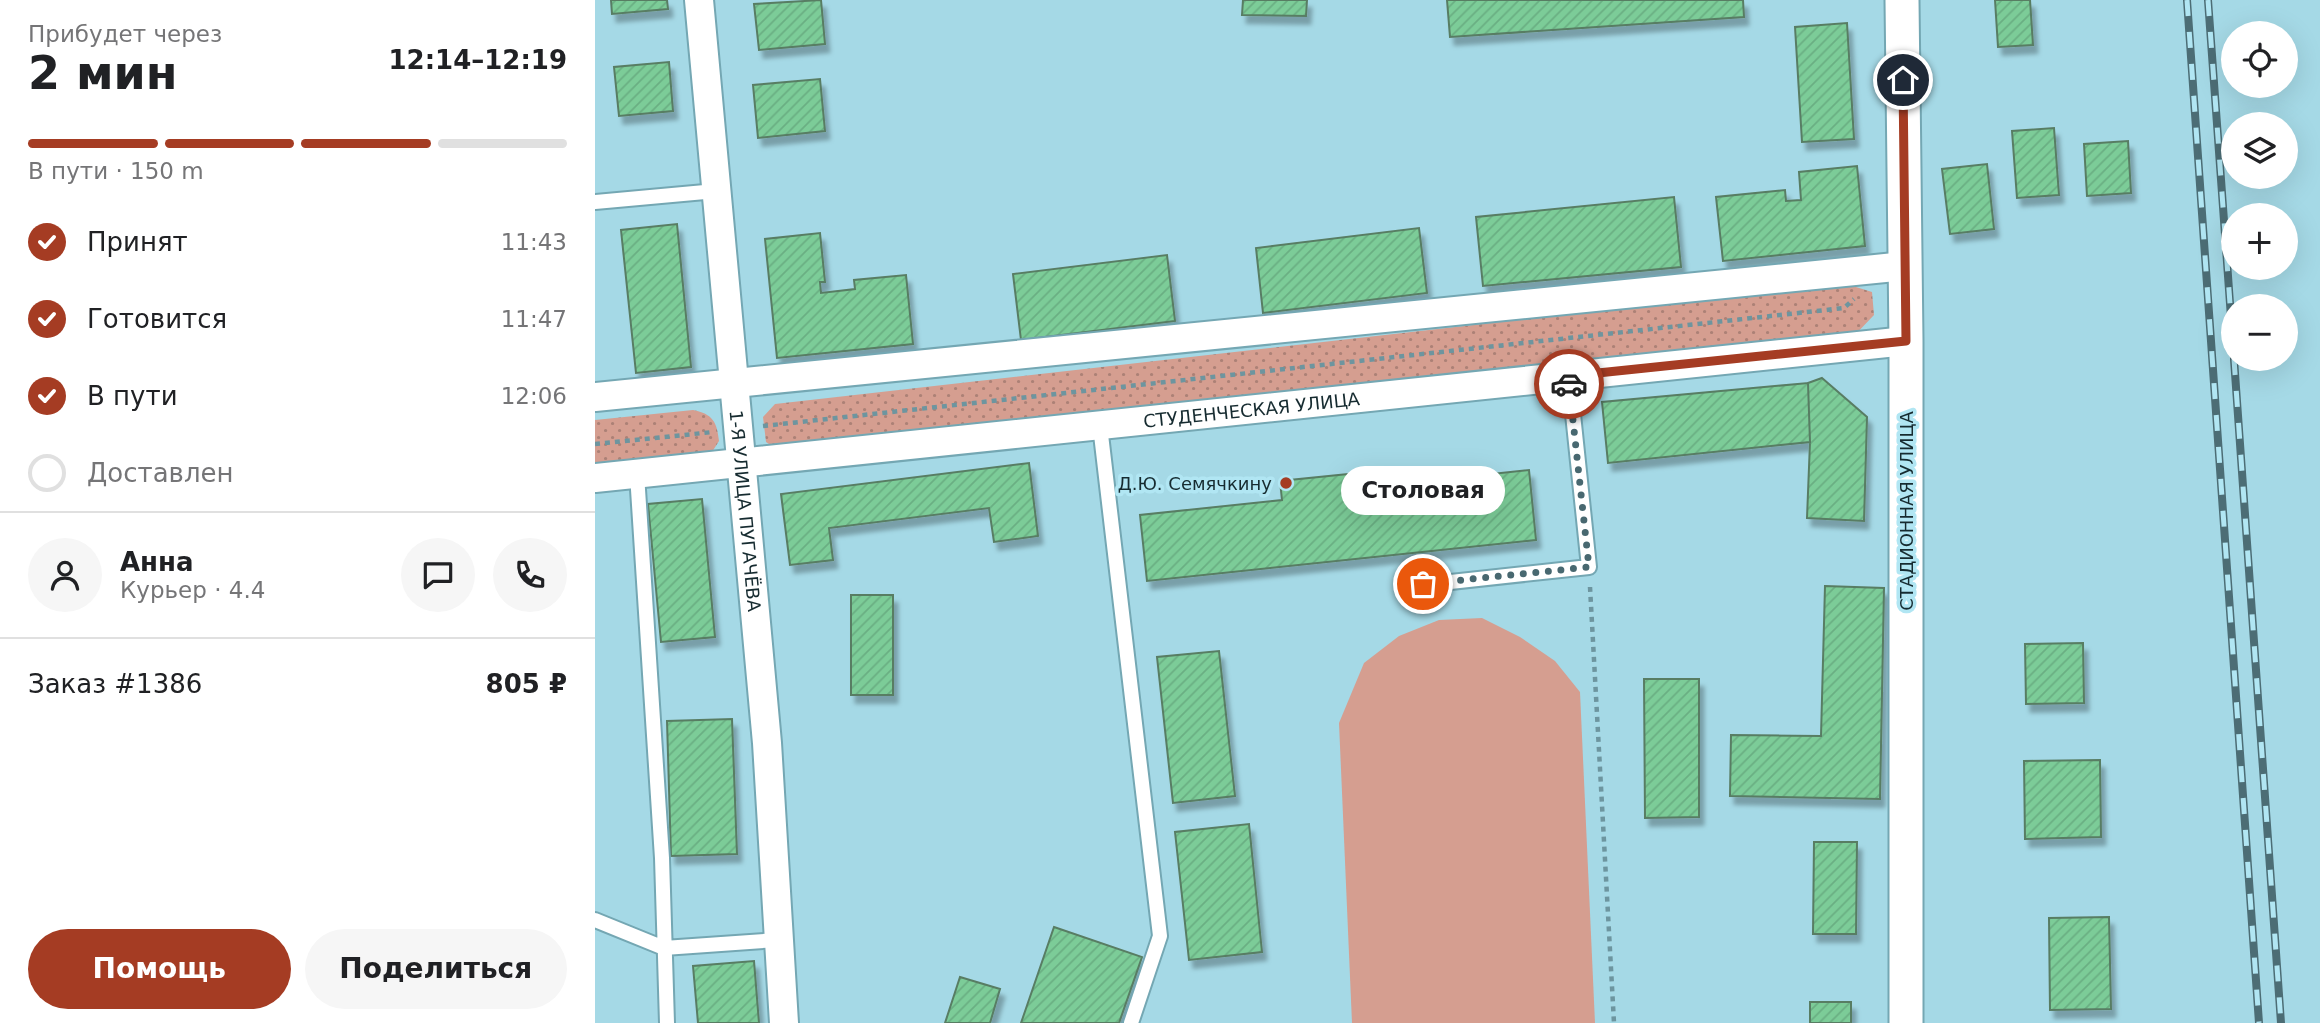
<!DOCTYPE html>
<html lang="ru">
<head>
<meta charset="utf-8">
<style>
  body { margin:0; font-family:"DejaVu Sans",sans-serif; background:#f6f6f6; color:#202124; height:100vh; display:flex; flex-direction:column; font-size:26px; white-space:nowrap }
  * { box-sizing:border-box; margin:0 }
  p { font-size:23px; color:#757577 }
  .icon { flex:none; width:38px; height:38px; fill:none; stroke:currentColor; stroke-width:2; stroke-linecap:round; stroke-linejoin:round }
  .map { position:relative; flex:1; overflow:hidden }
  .sheet { display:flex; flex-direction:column; background:#fff; width:595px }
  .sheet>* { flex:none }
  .controls { position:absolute; left:1626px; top:21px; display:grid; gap:14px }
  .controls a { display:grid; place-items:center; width:77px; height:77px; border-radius:50%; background:#fff; box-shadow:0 7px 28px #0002; font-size:35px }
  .pin { position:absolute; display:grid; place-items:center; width:60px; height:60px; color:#fff; margin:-30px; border:4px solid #fff; border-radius:50%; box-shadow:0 2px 7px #0007 }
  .courier { position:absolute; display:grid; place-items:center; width:70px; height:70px; margin:-35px; border:5px solid #a53c23; border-radius:50%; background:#fff; color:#222; box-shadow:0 2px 9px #0007 }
  .bubble { position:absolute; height:49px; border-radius:24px; background:#fff; box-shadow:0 7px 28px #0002; font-size:23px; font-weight:600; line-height:49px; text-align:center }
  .summary em { font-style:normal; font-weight:600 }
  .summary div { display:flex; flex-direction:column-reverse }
  .summary { display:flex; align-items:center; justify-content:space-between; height:119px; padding:0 28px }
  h1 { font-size:46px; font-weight:600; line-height:52px }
  .bar { display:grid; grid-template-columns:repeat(4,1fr); gap:10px 7px; align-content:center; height:84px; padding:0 28px }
  .bar i { height:9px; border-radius:5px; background:#e0e0e0 }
  .bar .selected { background:#a53c23 }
  .bar p { grid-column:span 4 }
  .line { display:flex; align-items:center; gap:18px; padding:0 28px; border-top:2px solid #e0e0e0 }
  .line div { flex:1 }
  .round { display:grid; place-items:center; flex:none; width:74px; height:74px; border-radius:37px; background:#f6f6f6 }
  ol { padding:0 28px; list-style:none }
  li { display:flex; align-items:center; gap:21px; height:77px }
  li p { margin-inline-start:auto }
  li .icon { padding:7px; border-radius:50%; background:#a53c23; color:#fff; stroke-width:4 }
  li:last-child { color:#757577 }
  li i { width:38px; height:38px; border:4px solid #e0e0e0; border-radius:50% }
  .cta { display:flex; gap:14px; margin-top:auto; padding:14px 28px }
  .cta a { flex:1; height:80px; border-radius:42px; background:#a53c23; color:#fff; font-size:28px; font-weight:600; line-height:80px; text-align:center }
  .cta a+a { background:#f6f6f6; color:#202124 }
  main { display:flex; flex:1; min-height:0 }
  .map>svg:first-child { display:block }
</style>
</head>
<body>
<main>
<section class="sheet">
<div class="summary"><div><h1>2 мин</h1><p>Прибудет через</p></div><em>12:14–12:19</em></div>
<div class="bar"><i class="selected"></i><i class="selected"></i><i class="selected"></i><i></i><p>В пути · 150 m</p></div>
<ol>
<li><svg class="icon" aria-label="check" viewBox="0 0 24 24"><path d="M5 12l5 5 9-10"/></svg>Принят<p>11:43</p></li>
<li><svg class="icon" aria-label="check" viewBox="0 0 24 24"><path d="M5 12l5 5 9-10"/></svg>Готовится<p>11:47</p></li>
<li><svg class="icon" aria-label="check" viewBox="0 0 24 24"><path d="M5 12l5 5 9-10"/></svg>В пути<p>12:06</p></li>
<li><i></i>Доставлен</li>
</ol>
<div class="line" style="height:126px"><a class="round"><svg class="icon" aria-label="person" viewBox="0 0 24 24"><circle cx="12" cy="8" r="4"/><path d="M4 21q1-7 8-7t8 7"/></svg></a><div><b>Анна</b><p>Курьер · 4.4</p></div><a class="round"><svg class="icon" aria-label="chat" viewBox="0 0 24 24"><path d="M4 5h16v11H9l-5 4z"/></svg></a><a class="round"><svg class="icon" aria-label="phone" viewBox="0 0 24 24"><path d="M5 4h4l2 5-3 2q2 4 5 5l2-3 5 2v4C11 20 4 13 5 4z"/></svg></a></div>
<div class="line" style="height:91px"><div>Заказ #1386</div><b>805 ₽</b></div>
<div class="cta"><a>Помощь</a><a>Поделиться</a></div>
</section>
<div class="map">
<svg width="1725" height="1023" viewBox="0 0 1725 1023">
  <defs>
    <pattern id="park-dots" width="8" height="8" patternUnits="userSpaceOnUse" patternTransform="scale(1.75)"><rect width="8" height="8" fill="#d59e90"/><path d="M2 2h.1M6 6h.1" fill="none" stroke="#ac8176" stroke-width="1.8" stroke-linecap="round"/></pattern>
    <pattern id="building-hatch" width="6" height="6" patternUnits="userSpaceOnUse" patternTransform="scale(1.75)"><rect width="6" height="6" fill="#7ccc98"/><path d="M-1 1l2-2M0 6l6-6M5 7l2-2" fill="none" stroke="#6aaf83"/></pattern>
    <filter id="shadow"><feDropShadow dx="4.5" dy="8" stdDeviation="2" flood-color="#0004"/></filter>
  </defs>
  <rect width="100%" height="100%" fill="#a5d9e6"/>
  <path fill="#d59e90" d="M 887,618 L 925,637 L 960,661 L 985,692 L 1000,1023 L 757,1023 L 744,723 L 769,663 L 804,636 L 844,620 Z"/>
  <path fill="url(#park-dots)" d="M 1248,283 L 1277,292 L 1279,315 L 1258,337 L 186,452 L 171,442 L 168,417 L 180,404 Z
    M 98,410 C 118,414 122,422 124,441 L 117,452 L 0,469 L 0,420 Z"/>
  <path fill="url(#building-hatch)" stroke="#587d64" stroke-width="2" filter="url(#shadow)" d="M 16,0 L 72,0 L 73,9 L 17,14 Z
    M 226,0 L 230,44 L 164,50 L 159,4 Z
    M 648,0 L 712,0 L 711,16 L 647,15 Z
    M 852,0 L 1148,0 L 1149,17 L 855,37 Z
    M 1400,0 L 1435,0 L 1438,45 L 1403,47 Z
    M 1252,23 L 1259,139 L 1207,142 L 1200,27 Z
    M 74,62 L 78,111 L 24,116 L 19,67 Z
    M 225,79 L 230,131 L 163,138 L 158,85 Z
    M 1459,128 L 1464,195 L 1422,198 L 1417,131 Z
    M 1533,141 L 1536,193 L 1492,196 L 1489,144 Z
    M 1392,164 L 1399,229 L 1355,234 L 1347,169 Z
    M 1262,166 L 1270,246 L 1128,261 L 1121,197 L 1190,190 L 1191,201 L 1206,200 L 1204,172 Z
    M 1079,197 L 1086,267 L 888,286 L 881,217 Z
    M 82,224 L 96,367 L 41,373 L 26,230 Z
    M 824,228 L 832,293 L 668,313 L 661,248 Z
    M 225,233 L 230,282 L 225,282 L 226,293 L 260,289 L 259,280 L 311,275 L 318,344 L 182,358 L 170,239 Z
    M 572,255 L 580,321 L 426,340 L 418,274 Z
    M 1227,378 L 1272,417 L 1269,521 L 1212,518 L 1215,442 L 1213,383 Z
    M 1213,383 L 1215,442 L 1013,463 L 1007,402 Z
    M 434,463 L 443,536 L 399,542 L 394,508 L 234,528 L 238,560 L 195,565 L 186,494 Z
    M 792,470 L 794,485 L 934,470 L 941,540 L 552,581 L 545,515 L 687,500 L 685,481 Z
    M 107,499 L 120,637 L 66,642 L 53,504 Z
    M 1230,586 L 1289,588 L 1285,799 L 1135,796 L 1136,735 L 1226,736 Z
    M 256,595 L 298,595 L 298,695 L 256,695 Z
    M 1488,643 L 1489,703 L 1431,704 L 1430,644 Z
    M 624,651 L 640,796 L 578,803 L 562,657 Z
    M 1049,679 L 1104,679 L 1104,817 L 1050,818 Z
    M 137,719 L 142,854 L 76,856 L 72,721 Z
    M 1505,760 L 1506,837 L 1430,839 L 1429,761 Z
    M 654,824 L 667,952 L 594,960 L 580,832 Z
    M 1219,842 L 1262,842 L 1261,934 L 1218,934 Z
    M 1514,917 L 1516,1009 L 1455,1010 L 1454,918 Z
    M 459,927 L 547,957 L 524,1023 L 426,1023 Z
    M 159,961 L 164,1023 L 103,1023 L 98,966 Z
    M 365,977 L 405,989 L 395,1023 L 350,1023 Z
    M 1215,1002 L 1256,1002 L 1256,1023 L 1215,1023 Z"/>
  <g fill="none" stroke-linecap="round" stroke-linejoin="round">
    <g stroke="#74a7b3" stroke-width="18">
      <path id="service" d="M 0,202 L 121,191
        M 505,426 L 565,936 L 536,1023
        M 42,474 L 67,858 L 72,1023
        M 828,585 L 994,567 L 974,376
        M 0,920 L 69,948 L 182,940"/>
    </g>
    <g stroke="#74a7b3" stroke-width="32">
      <g id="minor">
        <path id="s1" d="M 104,0 L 172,743 L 189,1023"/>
        <path d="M 0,397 L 1310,266"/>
        <path id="s2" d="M 0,478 L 1311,341"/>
      </g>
    </g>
    <g stroke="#74a7b3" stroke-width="37">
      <path id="tertiary" d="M 1307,0 L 1311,341 L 1311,1023"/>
    </g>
    <path stroke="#6d959f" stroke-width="4.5" stroke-dasharray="5 5" stroke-linecap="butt" d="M 168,426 L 1249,308 L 1259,299
      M 0,444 L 118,432
      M 995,587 L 1019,1023"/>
    <use href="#service" stroke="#fff" stroke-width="14"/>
    <use href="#minor" stroke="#fff" stroke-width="28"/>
    <use href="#tertiary" stroke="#fff" stroke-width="33"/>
    <g stroke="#4c6d75" stroke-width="8">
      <path id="rail" d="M 1592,0 L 1664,1023
        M 1613,0 L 1638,345
        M 1639,359 L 1686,1023"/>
    </g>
    <use href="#rail" stroke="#b1e6f3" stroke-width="5" stroke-dasharray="16" stroke-linecap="butt"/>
  </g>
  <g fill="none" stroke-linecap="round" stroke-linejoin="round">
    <path stroke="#486870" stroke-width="7" stroke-dasharray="0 12.6" d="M 828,584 L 994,567 L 974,384"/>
    <path stroke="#a53c23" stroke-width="9" d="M 974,384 L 974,376 L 1311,341 L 1308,80"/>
  </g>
  <circle fill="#a53c23" stroke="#b1e6f3" stroke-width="2.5" cx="691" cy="483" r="7"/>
  <g text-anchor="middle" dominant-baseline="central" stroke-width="7" stroke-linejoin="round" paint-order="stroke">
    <g font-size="18" fill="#162b30" stroke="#b1e6f3">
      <text stroke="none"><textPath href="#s2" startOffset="660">СТУДЕНЧЕСКАЯ УЛИЦА</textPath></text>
      <text stroke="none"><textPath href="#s1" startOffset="513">1-Я УЛИЦА ПУГАЧЁВА</textPath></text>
      <text transform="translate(1311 511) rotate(-90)">СТАДИОННАЯ УЛИЦА</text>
    </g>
    <g font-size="18" fill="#162b30" stroke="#b1e6f3" text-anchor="end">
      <text x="677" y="483">Д.Ю. Семячкину</text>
    </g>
  </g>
</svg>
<div class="controls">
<a><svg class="icon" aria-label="locate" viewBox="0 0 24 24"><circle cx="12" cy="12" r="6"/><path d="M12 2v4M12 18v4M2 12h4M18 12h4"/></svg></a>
<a><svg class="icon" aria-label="layers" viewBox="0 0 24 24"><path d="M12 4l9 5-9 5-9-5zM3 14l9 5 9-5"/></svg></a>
<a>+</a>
<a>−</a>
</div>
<div class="pin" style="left:828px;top:584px;background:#ea580c"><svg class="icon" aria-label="bag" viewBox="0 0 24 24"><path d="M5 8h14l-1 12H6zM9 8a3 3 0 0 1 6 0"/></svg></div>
<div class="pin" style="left:1308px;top:80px;background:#1f2937"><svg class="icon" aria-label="home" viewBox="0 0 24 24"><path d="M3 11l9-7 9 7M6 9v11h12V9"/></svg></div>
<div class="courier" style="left:974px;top:384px"><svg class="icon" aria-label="car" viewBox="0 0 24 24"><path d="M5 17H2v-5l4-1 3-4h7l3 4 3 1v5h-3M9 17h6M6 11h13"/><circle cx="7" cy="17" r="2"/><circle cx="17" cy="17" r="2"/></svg></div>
<div class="bubble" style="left:746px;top:466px;width:164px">Столовая</div>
</div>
</main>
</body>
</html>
